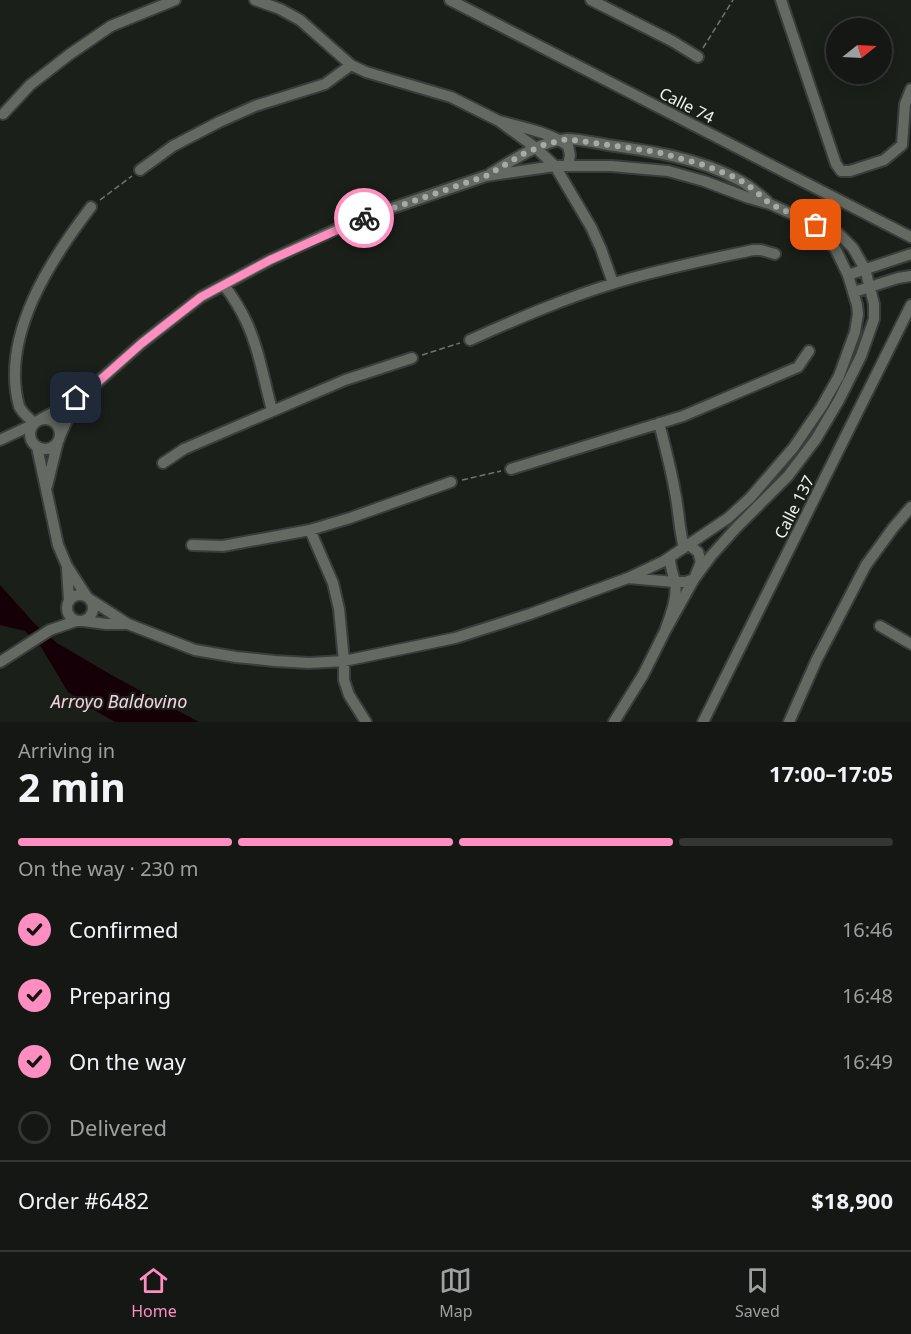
<!DOCTYPE html>
<html lang="en">
<head>
<meta charset="utf-8">
<style>
  body { margin:0; font-family:"Noto Sans",sans-serif; background:#212422; color:#f1f3f6; height:100vh; display:flex; flex-direction:column; font-size:22px; white-space:nowrap }
  * { box-sizing:border-box; margin:0 }
  p { font-size:20px; color:#9d9fa0 }
  .icon { flex:none; width:33px; height:33px; fill:none; stroke:currentColor; stroke-width:2; stroke-linecap:round; stroke-linejoin:round }
  .map { position:relative; height:722px; overflow:hidden }
  .sheet { display:flex; flex-direction:column; background:#141714; flex:1 }
  .sheet>* { flex:none }
  .needle { width:39px; rotate:72deg }
  .buttons { position:absolute; left:826px; top:18px; display:grid; gap:12px }
  .buttons a { display:grid; place-items:center; width:66px; height:66px; border-radius:50%; background:#141714; box-shadow:0 3px 15px #0003,0 0 0 2px #333634; font-size:30px }
  .pin { position:absolute; display:grid; place-items:center; width:51px; height:51px; color:#fff; margin:-26px; border-radius:12px; box-shadow:0 3px 9px #0006 }
  .courier { position:absolute; display:grid; place-items:center; width:60px; height:60px; margin:-30px; border:4px solid #fd8ebf; border-radius:50%; background:#fff; color:#222; box-shadow:0 2px 8px #0007 }
  .overview em { font-style:normal; font-weight:700 }
  .overview div { display:flex; flex-direction:column-reverse }
  .overview { display:flex; align-items:center; justify-content:space-between; height:102px; padding:0 18px }
  h1 { font-size:39px; font-weight:700; line-height:45px }
  .bar { display:grid; grid-template-columns:repeat(4,1fr); gap:9px 6px; align-content:center; height:72px; padding:0 18px }
  .bar i { height:8px; border-radius:4px; background:#333634 }
  .bar .on { background:#fd8ebf }
  .bar p { grid-column:span 4 }
  .line { display:flex; align-items:center; gap:15px; padding:0 18px; border-top:2px solid #333634 }
  .line div { flex:1 }
  ol { padding:0 18px; list-style:none }
  li { display:flex; align-items:center; gap:18px; height:66px }
  li p { margin-inline-start:auto }
  li .icon { padding:6px; border-radius:50%; background:#fd8ebf; color:#111; stroke-width:4 }
  li:last-child { color:#9d9fa0 }
  li i { width:33px; height:33px; border:3px solid #333634; border-radius:50% }
  .tabs { display:flex; justify-content:space-around; align-items:center; height:84px; border-top:2px solid #333634; background:#141714; font-size:16px; color:#9d9fa0 }
  .tabs a { display:grid; justify-items:center; gap:3px }
  .tabs .on { color:#fd8ebf }
  .map>svg:first-child { display:block }
</style>
</head>
<body>
<div class="map">
<svg width="911" height="722" viewBox="0 0 911 722">
  <rect width="100%" height="100%" fill="#1b1f1a"/>
  <path fill="#150007" d="M 0,585 L 35,624 L 57,643 L 115,677 L 199,722 L 115,722 L 89,707 L 68,692 L 41,647 L 25,631 L 0,625 Z"/>
  <g fill="none" stroke-linecap="round" stroke-linejoin="round">
    <g stroke="#3a3d39" stroke-width="14">
      <path id="minor" d="M 255,0 L 280,9 L 300,20 L 351,65 L 366,72 L 451,97 L 499,121
        M 450,0 L 911,237
        M 591,0 L 672,41 L 698,57
        M 781,0 L 836,164 L 841,171 L 850,171 L 884,160 L 902,145 L 905,104 L 911,89
        M 3,114 L 30,85 L 70,54 L 111,26 L 175,0
        M 568,166 L 570,155 L 568,146 C 550,132 520,127 499,121 L 536,148 L 555,166 L 591,227 L 601,249 L 613,283
        M 140,170 L 173,146 L 219,122 L 255,106 L 325,84 L 351,65
        M 491,173 C 513,160 541,141 567,139 C 579,139 596,143 608,145 C 651,151 698,158 737,179 C 748,184 758,193 767,201
        M 848,275 L 911,254
        M 224,285 C 232,296 240,308 246,321 C 259,349 264,381 272,410
        M 854,292 L 898,278 L 911,276
        M 470,340 C 517,319 565,298 615,283 C 660,269 706,260 753,250 L 761,250 L 775,254
        M30 434a15 15 0 1 1 30 0a15 15 0 1 1-30 0Z
        M 41,419 L 66,406 L 90,389 L 142,343 L 201,297 L 270,260 L 354,221 L 486,176 L 555,166 L 611,166 L 668,171 L 704,181 L 749,198 L 770,204 L 816,225 L 838,233 L 853,248 L 865,269 L 874,304 L 874,319 L 861,356 L 839,400 L 816,439 L 788,476 L 736,528 L 711,556 L 694,579 L 686,582 L 675,582 L 628,578
        M 34,423 C 29,418 22,413 19,406 C 0,336 51,259 91,207
        M 659,423 C 665,446 671,469 675,492 C 679,512 679,529 684,548
        M 60,436 L 68,418 L 82,398
        M 0,440 L 32,425
        M 37,447 L 58,545 L 67,566 L 87,597
        M 163,463 L 184,449 L 345,380 L 412,358
        M 511,469 L 683,416 L 798,367 L 809,351
        M 47,486 L 58,441
        M 310,530 L 333,583 L 339,609 L 344,661 L 344,680 L 349,695 L 366,722
        M 192,545 L 223,546 L 310,530 L 350,518 L 451,482
        M 670,558 C 670,567 673,573 675,582 C 678,598 670,616 665,631 L 694,579 L 701,562 L 698,552 L 689,545
        M 67,569 L 69,600
        M67 608a13 13 0 1 1 26 0a13 13 0 1 1-26 0Z
        M 91,600 L 128,624 L 195,650 L 236,657 L 275,661 L 309,663 L 344,661 L 455,638 L 530,614 L 628,578 L 664,561 L 728,518 L 750,498 L 794,447 L 822,406 L 839,376 L 855,332 L 858,314 L 857,305 L 848,275 L 836,250 L 816,225
        M 84,621 L 106,624 L 128,624
        M 880,626 L 911,644
        M 0,662 L 50,630 L 76,621
        M 614,722 L 643,675 L 665,631
        M 703,722 L 911,305
        M 789,722 L 817,659 L 866,565 L 893,528 L 911,507"/>
    </g>
    <path stroke="#70746f" stroke-width="1.5" stroke-dasharray="6 3" stroke-linecap="butt" d="M 703,48 L 733,0
      M 100,200 L 132,176
      M 422,355 L 460,343
      M 462,480 L 501,471"/>
    <use href="#minor" stroke="#646962" stroke-width="10"/>
  </g>
  <g fill="none" stroke-linecap="round" stroke-linejoin="round">
    <path stroke="#a7aaa6" stroke-width="6" stroke-dasharray="0 10.8" d="M 364,218 L 486,176 L 523,154 L 546,144 L 567,139 L 657,152 L 704,165 L 737,178 L 753,189 L 770,204 L 816,225"/>
    <path stroke="#fd8ebf" stroke-width="8" d="M 76,398 L 90,389 L 142,343 L 201,297 L 270,260 L 364,218"/>
  </g>
  <g text-anchor="middle" dominant-baseline="central" stroke-width="4.5" stroke-linejoin="round" paint-order="stroke">
    <g font-size="16" fill="#f2f5f1" stroke="#1b1f1a">
      <text transform="translate(687 105) rotate(27)">Calle 74</text>
      <text transform="translate(794 507) rotate(-63)">Calle 137</text>
    </g>
    <g font-size="18" font-style="italic" fill="#f7d2e0" stroke="#1b1f1a">
      <text x="119" y="701">Arroyo Baldovino</text>
    </g>
  </g>
</svg>
<div class="buttons">
<a><svg class="needle" viewBox="-14 -14 28 28"><path d="M0-13l5 13h-10z" fill="#e53935"/><path d="M0 13l5-13h-10z" fill="#9d9fa0"/></svg></a>
</div>
<div class="pin" style="left:816px;top:225px;background:#ea580c"><svg class="icon" aria-label="bag" viewBox="0 0 24 24"><path d="M5 8h14l-1 12H6zM9 8a3 3 0 0 1 6 0"/></svg></div>
<div class="pin" style="left:76px;top:398px;background:#1f2937"><svg class="icon" aria-label="home" viewBox="0 0 24 24"><path d="M3 11l9-7 9 7M6 9v11h12V9"/></svg></div>
<div class="courier" style="left:364px;top:218px"><svg class="icon" aria-label="bike" viewBox="0 0 24 24"><circle cx="6" cy="16" r="4"/><circle cx="18" cy="16" r="4"/><path d="M6 16l4-8h5l3 8M10 8l3 8H6M13 5h3"/></svg></div>
</div>
<section class="sheet">
<div class="overview"><div><h1>2 min</h1><p>Arriving in</p></div><em>17:00–17:05</em></div>
<div class="bar"><i class="on"></i><i class="on"></i><i class="on"></i><i></i><p>On the way · 230 m</p></div>
<ol>
<li><svg class="icon" aria-label="check" viewBox="0 0 24 24"><path d="M5 12l5 5 9-10"/></svg>Confirmed<p>16:46</p></li>
<li><svg class="icon" aria-label="check" viewBox="0 0 24 24"><path d="M5 12l5 5 9-10"/></svg>Preparing<p>16:48</p></li>
<li><svg class="icon" aria-label="check" viewBox="0 0 24 24"><path d="M5 12l5 5 9-10"/></svg>On the way<p>16:49</p></li>
<li><i></i>Delivered</li>
</ol>
<div class="line" style="height:78px"><div>Order #6482</div><b>$18,900</b></div>
</section>
<nav class="tabs">
<a class="on"><svg class="icon" aria-label="home" viewBox="0 0 24 24"><path d="M3 11l9-7 9 7M6 9v11h12V9"/></svg>Home</a>
<a><svg class="icon" aria-label="map" viewBox="0 0 24 24"><path d="M3 6l6-2 6 2 6-2v14l-6 2-6-2-6 2zM9 4v14M15 6v14"/></svg>Map</a>
<a><svg class="icon" aria-label="saved" viewBox="0 0 24 24"><path d="M7 4h10v16l-5-4-5 4z"/></svg>Saved</a>
</nav>
</body>
</html>
